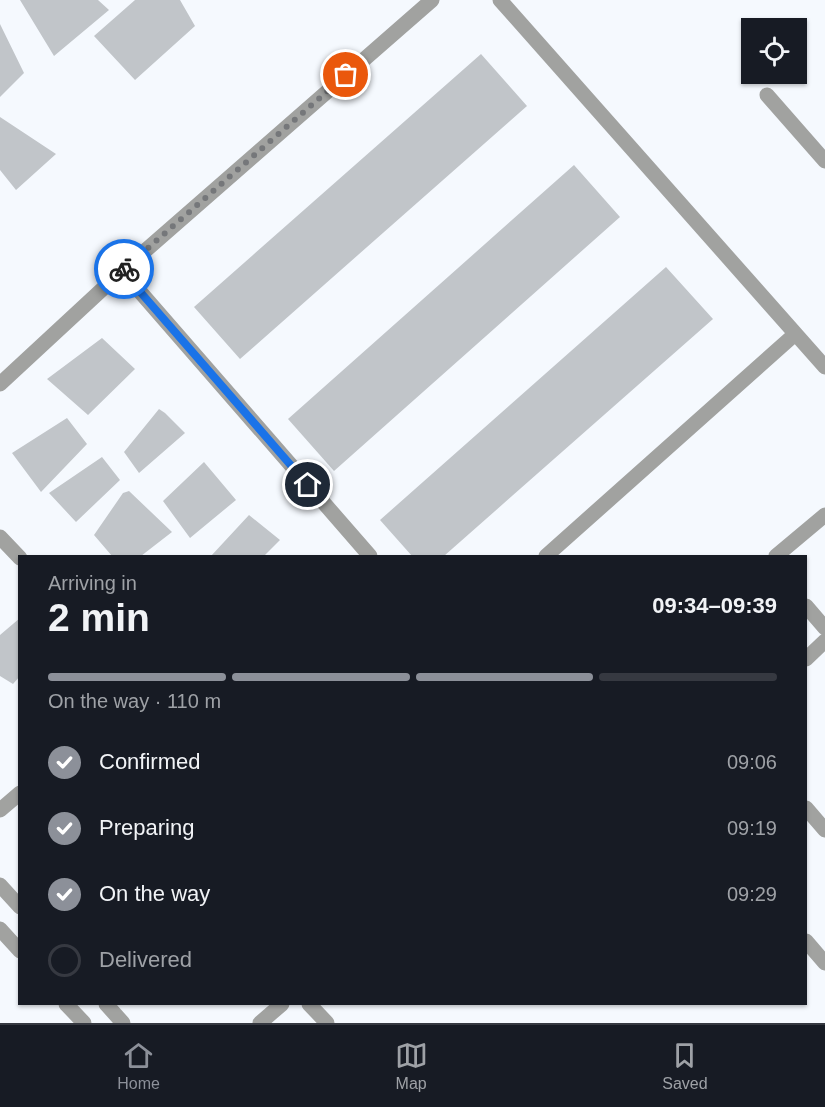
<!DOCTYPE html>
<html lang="en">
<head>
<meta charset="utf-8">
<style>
  body { margin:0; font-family:Helvetica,sans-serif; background:#242831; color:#f1f3f6; height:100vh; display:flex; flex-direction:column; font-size:22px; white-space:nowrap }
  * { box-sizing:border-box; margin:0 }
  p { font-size:20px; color:#9ea1a6 }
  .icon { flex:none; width:33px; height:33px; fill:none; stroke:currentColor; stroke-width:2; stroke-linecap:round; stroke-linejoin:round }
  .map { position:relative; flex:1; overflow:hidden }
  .drawer { position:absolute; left:18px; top:555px; width:789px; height:450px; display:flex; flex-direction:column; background:#171b24; border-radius:0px; box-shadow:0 2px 4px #0004 }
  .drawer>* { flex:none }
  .tools { position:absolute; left:741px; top:18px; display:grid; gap:12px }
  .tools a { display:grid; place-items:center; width:66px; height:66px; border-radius:0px; background:#171b24; box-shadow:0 2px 4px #0004; font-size:30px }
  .pin { position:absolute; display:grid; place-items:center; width:51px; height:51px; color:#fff; margin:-26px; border:3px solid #fff; border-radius:50%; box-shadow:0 2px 6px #0007 }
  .courier { position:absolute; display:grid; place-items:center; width:60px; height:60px; margin:-30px; border:4px solid #1a73e8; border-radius:50%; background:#fff; color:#222; box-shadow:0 2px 8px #0007 }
  .head em { font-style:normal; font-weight:700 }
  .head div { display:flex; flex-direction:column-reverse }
  .head { display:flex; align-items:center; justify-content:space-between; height:102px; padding:0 30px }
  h1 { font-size:39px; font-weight:700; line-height:45px }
  .bar { display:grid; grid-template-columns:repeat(4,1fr); gap:9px 6px; align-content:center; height:72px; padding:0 30px }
  .bar i { height:8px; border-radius:4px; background:#363941 }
  .bar .current { background:#8c9099 }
  .bar p { grid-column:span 4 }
  ol { padding:0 30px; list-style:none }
  li { display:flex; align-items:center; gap:18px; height:66px }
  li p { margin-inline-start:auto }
  li .icon { padding:6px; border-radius:50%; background:#8c9099; color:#fff; stroke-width:4 }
  li:last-child { color:#9ea1a6 }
  li i { width:33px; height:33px; border:3px solid #363941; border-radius:50% }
  .menu { display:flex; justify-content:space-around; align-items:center; height:84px; border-top:2px solid #363941; background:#171b24; font-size:16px; color:#9ea1a6 }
  .menu a { display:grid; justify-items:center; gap:3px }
  .menu .current { color:#8c9099 }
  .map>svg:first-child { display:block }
</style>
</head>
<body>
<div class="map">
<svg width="825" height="1023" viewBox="0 0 825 1023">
  <rect width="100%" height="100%" fill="#f5f9fe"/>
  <path fill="#c1c5c9" d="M 20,0 L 98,0 L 109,10 L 54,56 Z
    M 135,0 L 180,0 L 195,26 L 135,80 L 94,36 Z
    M 0,24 L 24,73 L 0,97 Z
    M 481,54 L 527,106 L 240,359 L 194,307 Z
    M 0,117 L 56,154 L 16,190 L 0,170 Z
    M 574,165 L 620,217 L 334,471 L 288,419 Z
    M 666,267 L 713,319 L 444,556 L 412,556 L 380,520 Z
    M 102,338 L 135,369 L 88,415 L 47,379 Z
    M 159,409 L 165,413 L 185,433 L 139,473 L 124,452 Z
    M 67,418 L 87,444 L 41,492 L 12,453 Z
    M 102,457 L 120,480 L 76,522 L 49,493 Z
    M 204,462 L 236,500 L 190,538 L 163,501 Z
    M 129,491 L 172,532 L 141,556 L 112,556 L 94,535 L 123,493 Z
    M 249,515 L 280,540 L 264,556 L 211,556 Z
    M 20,618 L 20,676 L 13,684 L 0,676 L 0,635 Z"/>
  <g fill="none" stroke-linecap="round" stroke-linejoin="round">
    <path stroke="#a1a2a0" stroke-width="15" d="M 500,0 L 825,367
      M 767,95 L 825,161
      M 122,271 L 370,556
      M 0,384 L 122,271 L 432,0
      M 0,537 L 20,558
      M 546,556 L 794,335
      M 776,556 L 825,515
      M 806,606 L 825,628
      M 806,659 L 825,641
      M 806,808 L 825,830
      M 0,810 L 20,793
      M 0,885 L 20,907
      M 0,929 L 20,951
      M 806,941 L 825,963
      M 66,1004 L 84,1023
      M 106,1004 L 123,1023
      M 309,1004 L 327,1023
      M 260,1023 L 282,1004"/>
  </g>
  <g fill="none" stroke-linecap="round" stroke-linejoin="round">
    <path stroke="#75777a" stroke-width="6" stroke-dasharray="0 10.8" d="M 124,269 L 346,75"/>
    <path stroke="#1a73e8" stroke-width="8" d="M 124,269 L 122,271 L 308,485"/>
  </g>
</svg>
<div class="tools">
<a><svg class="icon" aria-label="locate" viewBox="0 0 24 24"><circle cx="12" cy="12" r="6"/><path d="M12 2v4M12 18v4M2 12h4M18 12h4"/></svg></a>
</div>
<div class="pin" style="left:346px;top:75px;background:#ea580c"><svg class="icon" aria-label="bag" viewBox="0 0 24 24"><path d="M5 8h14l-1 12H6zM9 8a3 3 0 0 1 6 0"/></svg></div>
<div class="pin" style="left:308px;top:485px;background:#1f2937"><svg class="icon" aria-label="home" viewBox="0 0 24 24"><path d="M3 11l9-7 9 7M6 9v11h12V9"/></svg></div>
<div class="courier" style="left:124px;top:269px"><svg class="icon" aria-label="bike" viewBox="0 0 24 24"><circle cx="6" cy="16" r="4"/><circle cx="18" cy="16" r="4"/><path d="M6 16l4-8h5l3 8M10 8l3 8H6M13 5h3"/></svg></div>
<section class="drawer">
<div class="head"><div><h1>2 min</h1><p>Arriving in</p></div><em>09:34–09:39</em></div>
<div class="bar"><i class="current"></i><i class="current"></i><i class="current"></i><i></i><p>On the way · 110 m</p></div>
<ol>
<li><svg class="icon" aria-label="check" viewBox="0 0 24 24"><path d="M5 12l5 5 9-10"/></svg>Confirmed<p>09:06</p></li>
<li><svg class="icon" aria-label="check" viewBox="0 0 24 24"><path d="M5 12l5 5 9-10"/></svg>Preparing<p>09:19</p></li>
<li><svg class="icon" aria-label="check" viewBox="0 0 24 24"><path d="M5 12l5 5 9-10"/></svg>On the way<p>09:29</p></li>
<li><i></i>Delivered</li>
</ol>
</section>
</div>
<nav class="menu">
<a class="current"><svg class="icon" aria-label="home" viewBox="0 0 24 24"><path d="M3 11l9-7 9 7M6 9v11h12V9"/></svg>Home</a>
<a><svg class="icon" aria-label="map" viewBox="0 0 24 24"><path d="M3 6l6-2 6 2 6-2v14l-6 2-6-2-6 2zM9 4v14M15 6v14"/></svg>Map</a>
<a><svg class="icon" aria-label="saved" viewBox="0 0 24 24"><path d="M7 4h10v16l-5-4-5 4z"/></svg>Saved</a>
</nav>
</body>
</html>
